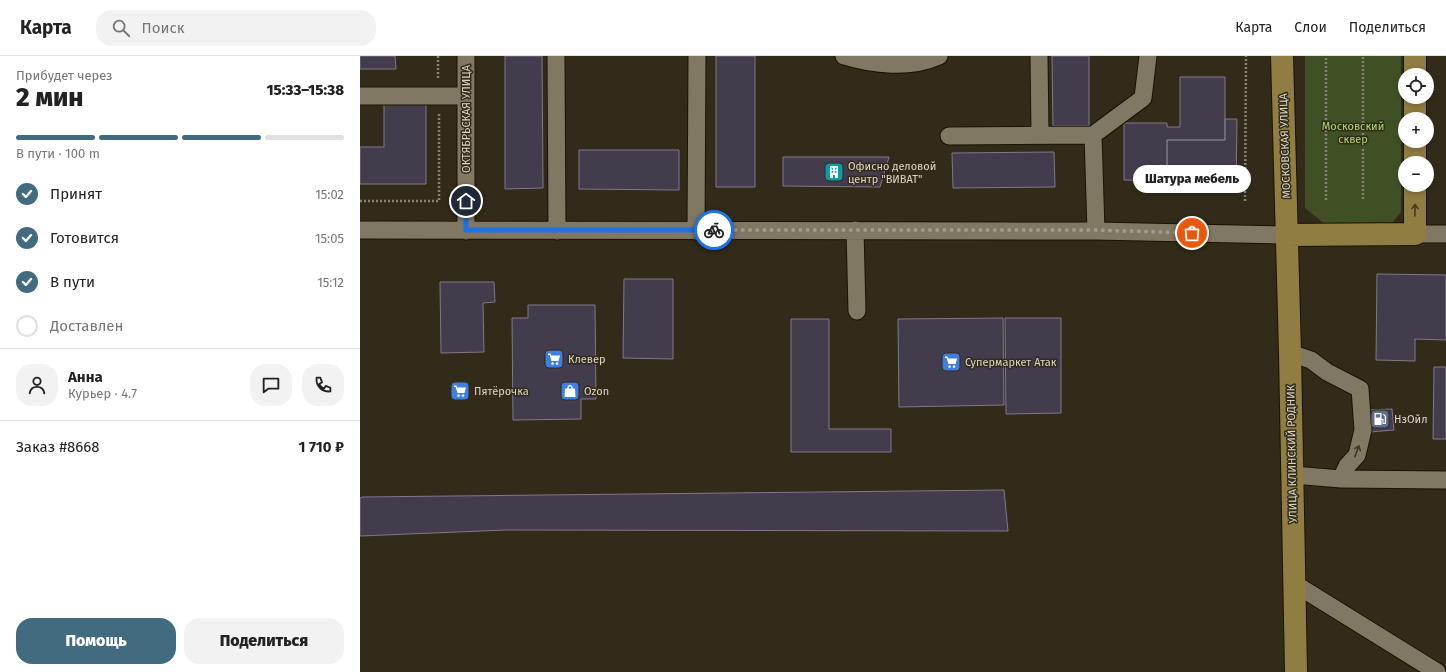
<!DOCTYPE html>
<html lang="ru">
<head>
<meta charset="utf-8">
<style>
  body { margin:0; font-family:"Fira Sans",sans-serif; background:#f2f2f2; color:#222; height:100vh; display:flex; flex-direction:column; font-size:15px; white-space:nowrap }
  * { box-sizing:border-box; margin:0 }
  p { font-size:13px; color:#767676 }
  .icon { flex:none; width:22px; height:22px; fill:none; stroke:currentColor; stroke-width:2; stroke-linecap:round; stroke-linejoin:round }
  .map { position:relative; flex:1; overflow:hidden }
  .panel { display:flex; flex-direction:column; background:#fff; width:360px }
  .panel>* { flex:none }
  .controls { position:absolute; left:1038px; top:12px; display:grid; gap:8px }
  .controls a { display:grid; place-items:center; width:36px; height:36px; border-radius:50%; background:#fff; box-shadow:0 2px 6px #0003; font-size:20px }
  .pin { position:absolute; display:grid; place-items:center; width:34px; height:34px; color:#fff; margin:-17px; border:2px solid #fff; border-radius:50%; box-shadow:0 1px 4px #0007 }
  .courier { position:absolute; display:grid; place-items:center; width:40px; height:40px; margin:-20px; border:3px solid #1a73e8; border-radius:50%; background:#fff; color:#222; box-shadow:0 1px 5px #0007 }
  .bubble { position:absolute; height:28px; border-radius:14px; background:#fff; box-shadow:0 2px 6px #0003; font-size:13px; font-weight:800; line-height:28px; text-align:center }
  .overview em { font-style:normal; font-weight:800 }
  .overview div { display:flex; flex-direction:column-reverse }
  .overview { display:flex; align-items:center; justify-content:space-between; height:68px; padding:0 16px }
  h1 { font-size:26px; font-weight:800; line-height:30px }
  .bar { display:grid; grid-template-columns:repeat(4,1fr); gap:6px 4px; align-content:center; height:48px; padding:0 16px }
  .bar i { height:5px; border-radius:3px; background:#e0e0e0 }
  .bar .current { background:#426b7f }
  .bar p { grid-column:span 4 }
  .line { display:flex; align-items:center; gap:10px; padding:0 16px; border-top:1px solid #e0e0e0 }
  .line div { flex:1 }
  .round { display:grid; place-items:center; flex:none; width:42px; height:42px; border-radius:16px; background:#f2f2f2 }
  ol { padding:0 16px; list-style:none }
  li { display:flex; align-items:center; gap:12px; height:44px }
  li p { margin-inline-start:auto }
  li .icon { padding:4px; border-radius:50%; background:#426b7f; color:#fff; stroke-width:4 }
  li:last-child { color:#767676 }
  li i { width:22px; height:22px; border:2px solid #e0e0e0; border-radius:50% }
  .cta { display:flex; gap:8px; margin-top:auto; padding:8px 16px }
  .cta a { flex:1; height:46px; border-radius:16px; background:#426b7f; color:#fff; font-size:16px; font-weight:800; line-height:46px; text-align:center }
  .cta a+a { background:#f2f2f2; color:#222 }
  header { display:flex; align-items:center; gap:24px; box-sizing:border-box; height:56px; padding:0 20px; background:#fff; border-bottom:1px solid #e0e0e0 }
  header strong { font-size:19px }
  nav { display:flex; gap:22px; margin-inline-start:auto; font-size:14px }
  .search { width:280px; height:36px; background:#f2f2f2; display:flex; align-items:center; gap:10px; box-sizing:border-box; padding:0 14px; border-radius:16px; color:#767676; font-size:15px }
  main { display:flex; flex:1; min-height:0 }
  .map>svg:first-child { display:block }
</style>
</head>
<body>
<header>
<strong>Карта</strong>
<div class="search"><svg class="icon" aria-label="search" viewBox="0 0 24 24"><circle cx="10" cy="10" r="6"/><path d="M15 15l6 6"/></svg>Поиск</div>
<nav><a>Карта</a><a>Слои</a><a>Поделиться</a></nav>
</header>
<main>
<section class="panel">
<div class="overview"><div><h1>2 мин</h1><p>Прибудет через</p></div><em>15:33–15:38</em></div>
<div class="bar"><i class="current"></i><i class="current"></i><i class="current"></i><i></i><p>В пути · 100 m</p></div>
<ol>
<li><svg class="icon" aria-label="check" viewBox="0 0 24 24"><path d="M5 12l5 5 9-10"/></svg>Принят<p>15:02</p></li>
<li><svg class="icon" aria-label="check" viewBox="0 0 24 24"><path d="M5 12l5 5 9-10"/></svg>Готовится<p>15:05</p></li>
<li><svg class="icon" aria-label="check" viewBox="0 0 24 24"><path d="M5 12l5 5 9-10"/></svg>В пути<p>15:12</p></li>
<li><i></i>Доставлен</li>
</ol>
<div class="line" style="height:72px"><a class="round"><svg class="icon" aria-label="person" viewBox="0 0 24 24"><circle cx="12" cy="8" r="4"/><path d="M4 21q1-7 8-7t8 7"/></svg></a><div><b>Анна</b><p>Курьер · 4.7</p></div><a class="round"><svg class="icon" aria-label="chat" viewBox="0 0 24 24"><path d="M4 5h16v11H9l-5 4z"/></svg></a><a class="round"><svg class="icon" aria-label="phone" viewBox="0 0 24 24"><path d="M5 4h4l2 5-3 2q2 4 5 5l2-3 5 2v4C11 20 4 13 5 4z"/></svg></a></div>
<div class="line" style="height:52px"><div>Заказ #8668</div><b>1 710 ₽</b></div>
<div class="cta"><a>Помощь</a><a>Поделиться</a></div>
</section>
<div class="map">
<svg width="1086" height="616" viewBox="0 0 1086 616">
  <rect width="100%" height="100%" fill="#322b19"/>
  <path fill="#3f5124" d="M 945,0 L 1041,0 L 1041,156 L 1031,168 L 966,169 L 945,152 Z"/>
  <path fill="#433c4d" stroke="#80788c" d="M 0,0 L 35,0 L 36,13 L 0,13 Z
    M 145,0 L 182,0 L 183,132 L 145,133 Z
    M 356,0 L 395,0 L 395,131 L 356,131 Z
    M 692,0 L 729,0 L 729,70 L 693,70 Z
    M 820,21 L 865,21 L 865,84 L 807,84 L 807,125 L 764,124 L 764,67 L 807,67 L 807,71 L 820,71 Z
    M 24,45 L 66,45 L 66,128 L 0,128 L 0,91 L 24,91 Z
    M 865,63 L 877,63 L 876,134 L 807,134 L 807,84 L 865,84 Z
    M 219,94 L 319,94 L 319,134 L 219,133 Z
    M 694,96 L 695,131 L 593,132 L 592,97 Z
    M 423,101 L 529,101 L 520,131 L 423,130 Z
    M 1017,218 L 1086,219 L 1086,284 L 1055,283 L 1055,305 L 1016,304 Z
    M 264,223 L 313,223 L 313,303 L 263,302 Z
    M 80,226 L 134,226 L 135,246 L 123,247 L 124,296 L 81,297 Z
    M 168,249 L 235,249 L 236,343 L 221,343 L 221,363 L 153,364 L 152,262 L 168,262 Z
    M 643,262 L 644,349 L 539,351 L 538,263 Z
    M 645,262 L 701,262 L 701,357 L 646,358 Z
    M 431,263 L 469,263 L 469,373 L 531,373 L 531,396 L 431,396 Z
    M 1074,311 L 1086,311 L 1086,383 L 1073,383 Z
    M 1032,353 L 1034,374 L 1010,376 L 1009,354 Z
    M 644,434 L 648,475 L 146,474 L 0,480 L 0,442 L 2,441 Z"/>
  <g fill="none" stroke-linecap="round" stroke-linejoin="round">
    <g stroke="#1a1303" stroke-width="19">
      <path id="minor" d="M 106,0 L 106,175
        M 196,0 L 197,175
        M 484,0 C 513,9 550,13 579,0
        M 679,0 L 680,78
        M 0,40 L 106,40
        M 589,80 L 733,79
        M 0,174 L 736,175 L 927,179
        M 495,174 L 497,255
        M 336,175 L 337,0
        M 736,175 L 733,79 L 783,42 L 788,0
        M 1055,178 L 1086,178
        M 930,297 L 951,304 L 967,316 L 1000,333 L 1003,374 L 997,399 L 987,410 L 981,423 L 933,419
        M 981,423 L 1086,424
        M 935,528 L 1077,616"/>
    </g>
    <g stroke="#1a1303" stroke-width="24">
      <path id="major" d="M 922,0 L 930,297 L 936,616
        M 1055,0 L 1055,19
        M 1055,41 L 1055,63
        M 1055,85 L 1055,107
        M 927,179 L 1055,178 L 1055,129"/>
    </g>
    <path stroke="#898375" stroke-width="2.5" stroke-dasharray="2 2" stroke-linecap="butt" d="M 78,0 L 78,23
      M 1003,143 L 1003,0
      M 966,144 L 966,0
      M 0,145 L 79,145 L 79,56
      M 885,145 L 886,0"/>
    <use href="#minor" stroke="#817864" stroke-width="17"/>
    <use href="#major" stroke="#8f7d41" stroke-width="22"/>
  </g>
  <defs><path id="oneway-shaft" d="M-6 0H5M1.5-3L5.5 0L1.5 3" fill="none" stroke-width="1.6" stroke-linecap="round" stroke-linejoin="round"/></defs>
  <use stroke="#453b21" href="#oneway-shaft" transform="translate(1055 154) rotate(-90)"/>
  <use stroke="#3e3724" href="#oneway-shaft" transform="translate(997 395) rotate(-70)"/>
  <g fill="none" stroke-linecap="round" stroke-linejoin="round">
    <path stroke="#a09b8d" stroke-width="4" stroke-dasharray="0 7.2" d="M 354,174 L 736,174 L 832,177"/>
    <path stroke="#1a73e8" stroke-width="5" d="M 106,145 L 106,174 L 354,174"/>
  </g>
  <defs>
    <g id="building-square" transform="scale(1)"><rect x="-9" y="-9" width="18" height="18" rx="4" fill="#0f9aa8" stroke="#322b19"/><path d="M-4-6H4V6H1V3H-1V6H-4ZM-2.5-4.3h1.7v1.8h-1.7ZM.8-4.3h1.7v1.8H.8ZM-2.5-1h1.7V.8h-1.7ZM.8-1h1.7V.8H.8Z" fill="#fff"/></g>
    <g id="supermarket-square" transform="scale(1)"><rect x="-9" y="-9" width="18" height="18" rx="4" fill="#3f7fe0" stroke="#322b19"/><path d="M-6-5.5h2.5l.6 2H6L4.5 2H-2.5L-4.4-4H-6ZM-1.5 3.2a1.3 1.3 0 1 0 .1 0ZM3 3.2a1.3 1.3 0 1 0 .1 0Z" fill="#fff"/></g>
    <g id="shop-square" transform="scale(1)"><rect x="-9" y="-9" width="18" height="18" rx="4" fill="#3f7fe0" stroke="#322b19"/><path d="M-5-2.5h2.3a2.7 3.5 0 0 1 5.4 0H5L5.5 6h-11ZM-1.5-2.5h3a1.5 2.3 0 0 0-3 0Z" fill="#fff"/></g>
    <g id="fuel-square" transform="scale(1)"><rect x="-9" y="-9" width="18" height="18" rx="4" fill="#5c6f8a" stroke="#322b19"/><path d="M-5.5-6h7V0h2V4h1.3V-2.5L3-4.5l.8-.8L6-3V5H2.5V1h-1V6h-7ZM-4.2-4.7v3.2H.2V-4.7Z" fill="#fff"/></g>
  </defs>
  <g fill-rule="evenodd">
    <use href="#building-square" x="474" y="116"/>
    <use href="#supermarket-square" x="194" y="303"/>
    <use href="#supermarket-square" x="591" y="306"/>
    <use href="#supermarket-square" x="100" y="335"/>
    <use href="#shop-square" x="210" y="335"/>
    <use href="#fuel-square" x="1020" y="363"/>
  </g>
  <g text-anchor="middle" dominant-baseline="central" stroke-width="3" stroke-linejoin="round" paint-order="stroke">
    <g font-size="11" fill="#dcd7cc" stroke="#322b19">
      <text transform="translate(106 63) rotate(-90)">ОКТЯБРЬСКАЯ УЛИЦА</text>
      <text transform="translate(925 90) rotate(-92)">МОСКОВСКАЯ УЛИЦА</text>
      <text transform="translate(932 398) rotate(-91)">УЛИЦА КЛИНСКИЙ РОДНИК</text>
    </g>
    <g font-size="11" fill="#add86c" stroke="#322b19">
      <text x="993" y="70">Московский<tspan x="993" dy="13">сквер</tspan></text>
    </g>
    <g font-size="11" fill="#dcd7cc" stroke="#322b19" text-anchor="start">
      <text x="488" y="110">Офисно деловой<tspan x="488" dy="13">центр "ВИВАТ"</tspan></text>
      <text x="208" y="303">Клевер</text>
      <text x="605" y="306">Супермаркет Атак</text>
      <text x="114" y="335">Пятёрочка</text>
      <text x="224" y="335">Ozon</text>
      <text x="1034" y="363">НзОйл</text>
    </g>
  </g>
</svg>
<div class="controls">
<a><svg class="icon" aria-label="locate" viewBox="0 0 24 24"><circle cx="12" cy="12" r="6"/><path d="M12 2v4M12 18v4M2 12h4M18 12h4"/></svg></a>
<a>+</a>
<a>−</a>
</div>
<div class="pin" style="left:832px;top:177px;background:#ea580c"><svg class="icon" aria-label="bag" viewBox="0 0 24 24"><path d="M5 8h14l-1 12H6zM9 8a3 3 0 0 1 6 0"/></svg></div>
<div class="pin" style="left:106px;top:145px;background:#1f2937"><svg class="icon" aria-label="home" viewBox="0 0 24 24"><path d="M3 11l9-7 9 7M6 9v11h12V9"/></svg></div>
<div class="courier" style="left:354px;top:174px"><svg class="icon" aria-label="bike" viewBox="0 0 24 24"><circle cx="6" cy="16" r="4"/><circle cx="18" cy="16" r="4"/><path d="M6 16l4-8h5l3 8M10 8l3 8H6M13 5h3"/></svg></div>
<div class="bubble" style="left:773px;top:109px;width:118px">Шатура мебель</div>
</div>
</main>
</body>
</html>
